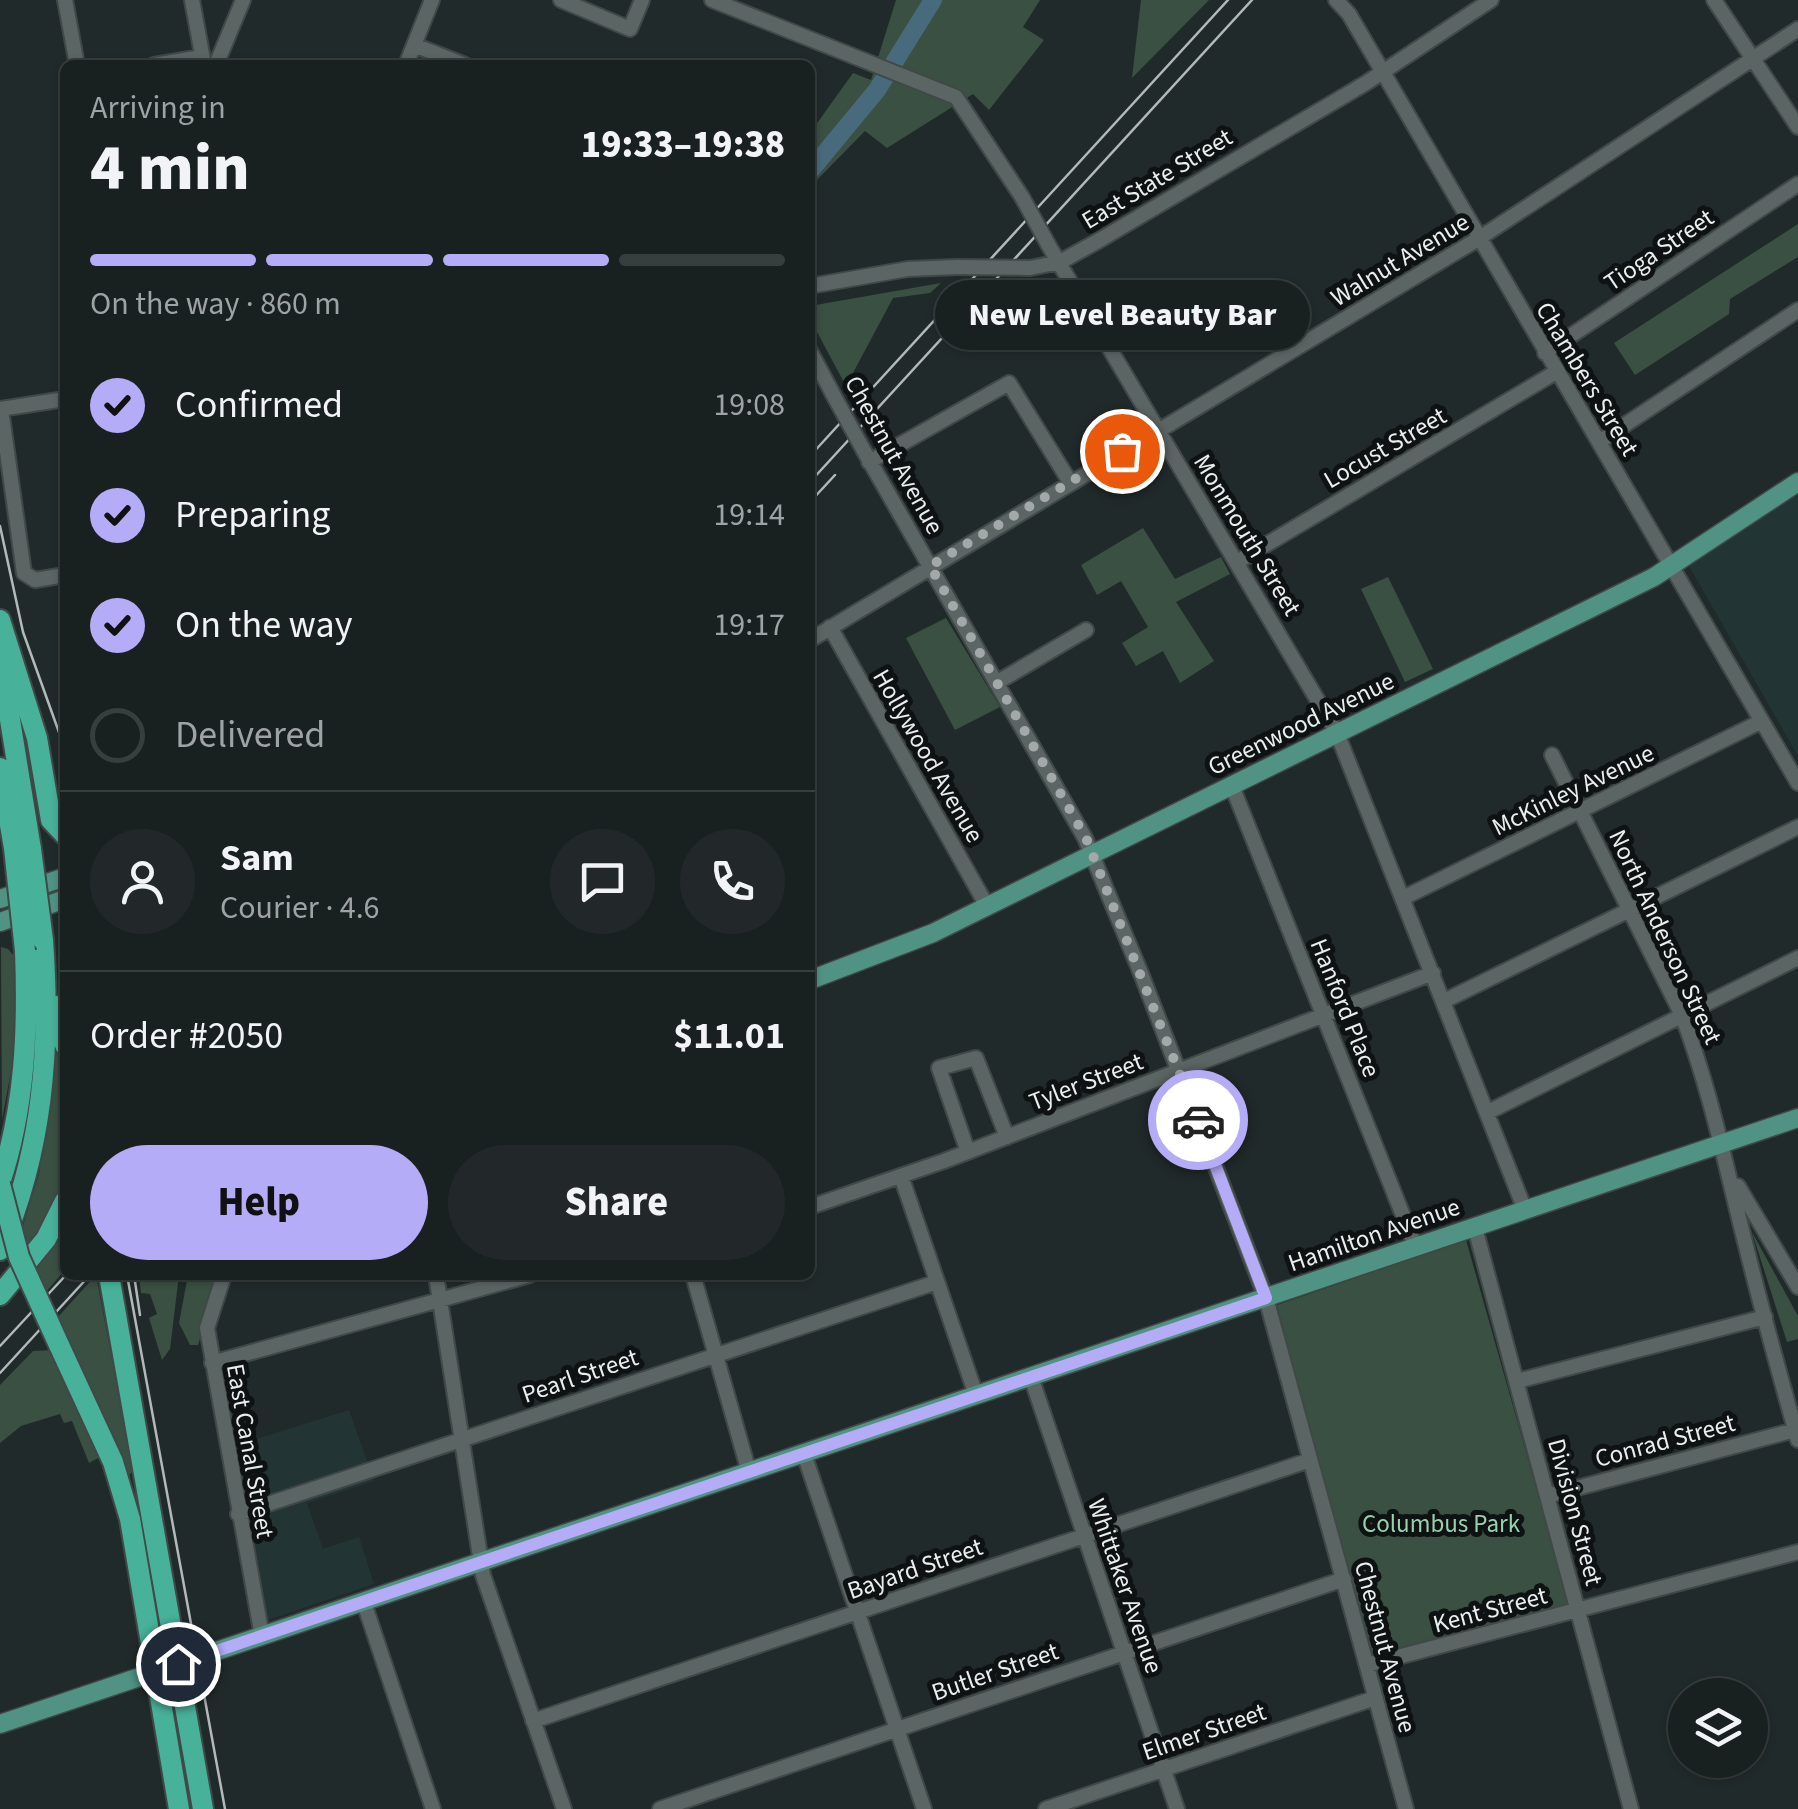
<!DOCTYPE html>
<html lang="en">
<head>
<meta charset="utf-8">
<style>
  body { margin:0; font-family:"Source Sans 3",sans-serif; background:#222829; color:#f1f3f6; height:100vh; display:flex; flex-direction:column; font-size:38px; white-space:nowrap }
  * { box-sizing:border-box; margin:0 }
  p { font-size:32px; color:#9fa3a5 }
  .icon { flex:none; width:55px; height:55px; fill:none; stroke:currentColor; stroke-width:2; stroke-linecap:round; stroke-linejoin:round }
  .map { position:relative; flex:1; overflow:hidden }
  .sheet { position:absolute; left:60px; top:60px; width:755px; height:1220px; display:flex; flex-direction:column; background:#192020; border-radius:15px; box-shadow:0 2px 8px #0004,0 0 0 2px #373e3e }
  .sheet>* { flex:none }
  .buttons { position:absolute; left:1668px; top:1678px; display:grid; gap:20px }
  .buttons a { display:grid; place-items:center; width:100px; height:100px; border-radius:50%; background:#192020; box-shadow:0 2px 8px #0004,0 0 0 2px #373e3e; font-size:50px }
  .pin { position:absolute; display:grid; place-items:center; width:85px; height:85px; color:#fff; margin:-42px; border:5px solid #fff; border-radius:50%; box-shadow:0 2px 10px #0007 }
  .courier { position:absolute; display:grid; place-items:center; width:100px; height:100px; margin:-50px; border:8px solid #b5acf8; border-radius:50%; background:#fff; color:#222; box-shadow:0 2px 12px #0007 }
  .bubble { position:absolute; height:70px; border-radius:35px; background:#192020; box-shadow:0 2px 8px #0004,0 0 0 2px #373e3e; font-size:32px; font-weight:800; line-height:70px; text-align:center }
  .head em { font-style:normal; font-weight:800 }
  .head div { display:flex; flex-direction:column-reverse }
  .head { display:flex; align-items:center; justify-content:space-between; height:170px; padding:0 30px }
  h1 { font-size:65px; font-weight:800; line-height:75px }
  .bar { display:grid; grid-template-columns:repeat(4,1fr); gap:15px 10px; align-content:center; height:120px; padding:0 30px }
  .bar i { height:12px; border-radius:8px; background:#373e3e }
  .bar .active { background:#b5acf8 }
  .bar p { grid-column:span 4 }
  .line { display:flex; align-items:center; gap:25px; padding:0 30px; border-top:2px solid #373e3e }
  .line div { flex:1 }
  .round { display:grid; place-items:center; flex:none; width:105px; height:105px; border-radius:52px; background:#222829 }
  ol { padding:0 30px; list-style:none }
  li { display:flex; align-items:center; gap:30px; height:110px }
  li p { margin-inline-start:auto }
  li .icon { padding:10px; border-radius:50%; background:#b5acf8; color:#111; stroke-width:4 }
  li:last-child { color:#9fa3a5 }
  li i { width:55px; height:55px; border:5px solid #373e3e; border-radius:50% }
  .button { display:flex; gap:20px; margin-top:auto; padding:20px 30px }
  .button a { flex:1; height:115px; border-radius:60px; background:#b5acf8; color:#111; font-size:40px; font-weight:800; line-height:115px; text-align:center }
  .button a+a { background:#222829; color:#f1f3f6 }
  .map>svg:first-child { display:block }
</style>
</head>
<body>
<div class="map">
<svg width="1798" height="1809" viewBox="0 0 1798 1809">
  <rect width="100%" height="100%" fill="#212a2a"/>
  <path fill="#233434" d="M 1798,492 L 1798,756 L 1689,566 Z
    M 349,1410 L 374,1481 L 307,1503 L 323,1549 L 359,1537 L 374,1584 L 268,1620 L 237,1445 Z"/>
  <path fill="#3a5042" d="M 896,0 L 1040,0 L 1023,27 L 1044,40 L 989,110 L 973,94 L 887,148 L 865,131 L 810,187 L 810,133 L 853,73 L 871,80 Z
    M 1141,0 L 1209,0 L 1132,78 Z
    M 1798,224 L 1798,257 L 1730,299 L 1729,314 L 1635,375 L 1614,343 Z
    M 941,283 L 930,293 L 893,298 L 846,386 L 810,319 L 810,306 Z
    M 1143,528 L 1175,579 L 1221,557 L 1230,574 L 1176,602 L 1214,661 L 1180,683 L 1163,651 L 1136,666 L 1122,643 L 1148,627 L 1121,581 L 1097,595 L 1081,565 Z
    M 1388,577 L 1433,669 L 1405,682 L 1361,589 Z
    M 946,618 L 1000,707 L 955,730 L 906,638 Z
    M 1,947 L 8,949 L 22,965 L 19,1028 L 2,1120 Z
    M 57,1049 L 65,1066 L 65,1184 L 29,1251 L 21,1232 L 39,1174 Z
    M 65,1216 L 65,1270 L 45,1293 L 33,1265 Z
    M 1752,1232 L 1798,1316 L 1798,1339 L 1787,1342 Z
    M 1466,1240 L 1569,1604 L 1371,1655 L 1277,1305 Z
    M 96,1275 L 133,1470 L 129,1476 L 57,1318 Z
    M 139,1275 L 179,1275 L 170,1349 L 162,1360 L 149,1318 L 157,1314 L 150,1294 L 141,1293 Z
    M 188,1275 L 219,1275 L 198,1345 L 190,1345 L 179,1323 Z
    M 53,1350 L 102,1456 L 89,1463 L 72,1421 L 64,1423 L 60,1414 L 21,1426 L 0,1443 L 0,1385 L 33,1351 Z"/>
  <g fill="none" stroke-linecap="round" stroke-linejoin="round">
    <path stroke="#476a7d" stroke-width="18" d="M 810,171 L 877,90 L 933,0"/>
    <g stroke="#404848" stroke-width="18">
      <path id="minor" d="M 65,0 L 77,65
        M 192,0 L 204,65
        M 561,0 L 630,29 L 642,0
        M 712,0 L 956,97 L 1022,197
        M 1336,0 L 1349,14 L 1798,783
        M 1714,0 L 1798,127
        M 414,45 L 465,65
        M 154,65 L 202,57
        M 216,65 L 243,0
        M 406,65 L 432,0
        M 1049,246 L 1337,733 L 1525,1210
        M 1030,268 L 1060,262 L 1098,241 L 1366,83 L 1491,0
        M 810,286 L 908,269 L 957,267
        M 810,351 L 835,398
        M 1545,353 L 1798,184
        M 0,409 L 65,399
        M 1,409 L 24,573 L 35,580 L 65,575
        M 1599,442 L 1798,310
        M 864,451 L 1085,838 L 1142,976 L 1266,1298 L 1406,1809
        M 869,462 L 1009,383 L 1070,482
        M 1237,562 L 1556,372
        M 830,627 L 987,906
        M 810,640 L 1478,239 L 1798,29
        M 996,683 L 1086,630
        M 1552,755 L 1682,1015 C 1712,1095 1725,1164 1746,1246 C 1762,1311 1780,1376 1798,1440
        M 1232,786 L 1416,1248
        M 1403,898 L 1762,721
        M 1444,1001 L 1798,827
        M 1488,1112 L 1798,958
        M 968,1152 L 939,1068 L 976,1058 L 1007,1137
        M 901,1176 L 976,1395
        M 1738,1186 L 1798,1287
        M 810,1207 L 944,1161 L 1433,973
        M 1475,1228 L 1631,1809
        M 224,1275 L 207,1328 L 262,1636
        M 436,1275 L 483,1575 L 564,1809
        M 693,1275 L 749,1472
        M 212,1363 L 530,1275
        M 1031,1377 L 1177,1809
        M 1517,1381 L 1765,1317
        M 804,1454 L 924,1809
        M 1547,1496 L 1795,1430
        M 238,1514 L 937,1282
        M 364,1603 L 433,1809
        M 1367,1665 L 1798,1552
        M 533,1721 L 1310,1460
        M 660,1809 L 1344,1579
        M 1046,1809 L 1375,1698"/>
    </g>
    <g stroke="#404848" stroke-width="21">
      <path id="major" d="M 0,899 L 65,877
        M 0,922 L 65,899
        M 810,980 L 933,933 L 1654,577 L 1798,482
        M 0,1724 L 1798,1118"/>
    </g>
    <g stroke="#404848" stroke-width="24">
      <path id="highway" d="M 0,620 L 37,738 L 51,820 L 65,835
        M 0,658 L 31,849
        M 0,768 L 14,848
        M 57,1006 L 65,1045
        M 0,1183 C 25,1107 28,1031 25,951
        M 0,1250 C 43,1150 51,1048 43,940
        M 109,1275 L 203,1809
        M 0,1295 L 46,1239 L 65,1201
        M 59,1345 L 113,1462 L 130,1519 L 179,1809"/>
    </g>
    <use href="#minor" stroke="#5b6564" stroke-width="14"/>
    <use href="#major" stroke="#509384" stroke-width="18"/>
    <use href="#highway" stroke="#48b199" stroke-width="20"/>
    <path stroke="#b2b9b9" stroke-width="2.5" d="M 134,1275 L 140,1315"/>
    <path stroke="#b2b9b9" stroke-width="2.5" d="M 810,456 L 1228,0
      M 810,482 L 1252,0
      M 810,502 L 835,475
      M 0,526 L 23,632 L 65,749
      M 127,1275 L 225,1809
      M 0,1346 L 66,1275
      M 0,1373 L 90,1275"/>
    <g stroke="#404848" stroke-width="18" stroke-linecap="butt">
      <path id="minor-bridge" d="M 1022,197 L 1049,246
        M 957,267 L 1030,268
        M 835,398 L 864,451"/>
    </g>
    <g stroke="#404848" stroke-width="24" stroke-linecap="butt">
      <path id="highway-bridge" d="M 14,848 L 25,951
        M 31,849 L 43,940
        M 0,1184 L 19,1257 L 59,1345"/>
    </g>
    <use href="#minor-bridge" stroke="#5b6564" stroke-width="14"/>
    <use href="#highway-bridge" stroke="#48b199" stroke-width="20"/>
  </g>
  <g fill="none" stroke-linecap="round" stroke-linejoin="round">
    <path stroke="#a3a9a9" stroke-width="10" stroke-dasharray="0 18" d="M 1122,451 L 930,566 L 1086,838 L 1198,1120"/>
    <path stroke="#b5acf8" stroke-width="12" d="M 178,1664 L 1266,1298 L 1198,1120"/>
  </g>
  <g text-anchor="middle" dominant-baseline="central" stroke-width="10" stroke-linejoin="round" paint-order="stroke">
    <g font-size="25" fill="#e9eeee" stroke="#0e1212">
      <text transform="translate(1157 179) rotate(-31)">East State Street</text>
      <text transform="translate(1659 250) rotate(-34)">Tioga Street</text>
      <text transform="translate(1400 260) rotate(-31)">Walnut Avenue</text>
      <text transform="translate(1587 379) rotate(59)">Chambers Street</text>
      <text transform="translate(1385 448) rotate(-30)">Locust Street</text>
      <text transform="translate(894 455) rotate(61)">Chestnut Avenue</text>
      <text transform="translate(1247 535) rotate(59)">Monmouth Street</text>
      <text transform="translate(1301 724) rotate(-26)">Greenwood Avenue</text>
      <text transform="translate(928 756) rotate(60)">Hollywood Avenue</text>
      <text transform="translate(1573 790) rotate(-26)">McKinley Avenue</text>
      <text transform="translate(1665 937) rotate(65)">North Anderson Street</text>
      <text transform="translate(1345 1008) rotate(68)">Hanford Place</text>
      <text transform="translate(1086 1082) rotate(-21)">Tyler Street</text>
      <text transform="translate(1374 1235) rotate(-19)">Hamilton Avenue</text>
      <text transform="translate(580 1376) rotate(-19)">Pearl Street</text>
      <text transform="translate(1665 1441) rotate(-15)">Conrad Street</text>
      <text transform="translate(250 1451) rotate(80)">East Canal Street</text>
      <text transform="translate(1575 1512) rotate(75)">Division Street</text>
      <text transform="translate(915 1569) rotate(-19)">Bayard Street</text>
      <text transform="translate(1125 1586) rotate(71)">Whittaker Avenue</text>
      <text transform="translate(1490 1610) rotate(-15)">Kent Street</text>
      <text transform="translate(1385 1647) rotate(75)">Chestnut Avenue</text>
      <text transform="translate(995 1672) rotate(-19)">Butler Street</text>
      <text transform="translate(1204 1732) rotate(-19)">Elmer Street</text>
    </g>
    <g font-size="25" fill="#98d2ad" stroke="#0e1212">
      <text x="1441" y="1524">Columbus Park</text>
    </g>
  </g>
</svg>
<div class="buttons">
<a><svg class="icon" aria-label="layers" viewBox="0 0 24 24"><path d="M12 4l9 5-9 5-9-5zM3 14l9 5 9-5"/></svg></a>
</div>
<div class="pin" style="left:1122px;top:451px;background:#ea580c"><svg class="icon" aria-label="bag" viewBox="0 0 24 24"><path d="M5 8h14l-1 12H6zM9 8a3 3 0 0 1 6 0"/></svg></div>
<div class="pin" style="left:178px;top:1664px;background:#1f2937"><svg class="icon" aria-label="home" viewBox="0 0 24 24"><path d="M3 11l9-7 9 7M6 9v11h12V9"/></svg></div>
<div class="courier" style="left:1198px;top:1120px"><svg class="icon" aria-label="car" viewBox="0 0 24 24"><path d="M5 17H2v-5l4-1 3-4h7l3 4 3 1v5h-3M9 17h6M6 11h13"/><circle cx="7" cy="17" r="2"/><circle cx="17" cy="17" r="2"/></svg></div>
<div class="bubble" style="left:935px;top:280px;width:375px">New Level Beauty Bar</div>
<section class="sheet">
<div class="head"><div><h1>4 min</h1><p>Arriving in</p></div><em>19:33–19:38</em></div>
<div class="bar"><i class="active"></i><i class="active"></i><i class="active"></i><i></i><p>On the way · 860 m</p></div>
<ol>
<li><svg class="icon" aria-label="check" viewBox="0 0 24 24"><path d="M5 12l5 5 9-10"/></svg>Confirmed<p>19:08</p></li>
<li><svg class="icon" aria-label="check" viewBox="0 0 24 24"><path d="M5 12l5 5 9-10"/></svg>Preparing<p>19:14</p></li>
<li><svg class="icon" aria-label="check" viewBox="0 0 24 24"><path d="M5 12l5 5 9-10"/></svg>On the way<p>19:17</p></li>
<li><i></i>Delivered</li>
</ol>
<div class="line" style="height:180px"><a class="round"><svg class="icon" aria-label="person" viewBox="0 0 24 24"><circle cx="12" cy="8" r="4"/><path d="M4 21q1-7 8-7t8 7"/></svg></a><div><b>Sam</b><p>Courier · 4.6</p></div><a class="round"><svg class="icon" aria-label="chat" viewBox="0 0 24 24"><path d="M4 5h16v11H9l-5 4z"/></svg></a><a class="round"><svg class="icon" aria-label="phone" viewBox="0 0 24 24"><path d="M5 4h4l2 5-3 2q2 4 5 5l2-3 5 2v4C11 20 4 13 5 4z"/></svg></a></div>
<div class="line" style="height:130px"><div>Order #2050</div><b>$11.01</b></div>
<div class="button"><a>Help</a><a>Share</a></div>
</section>
</div>
</body>
</html>
